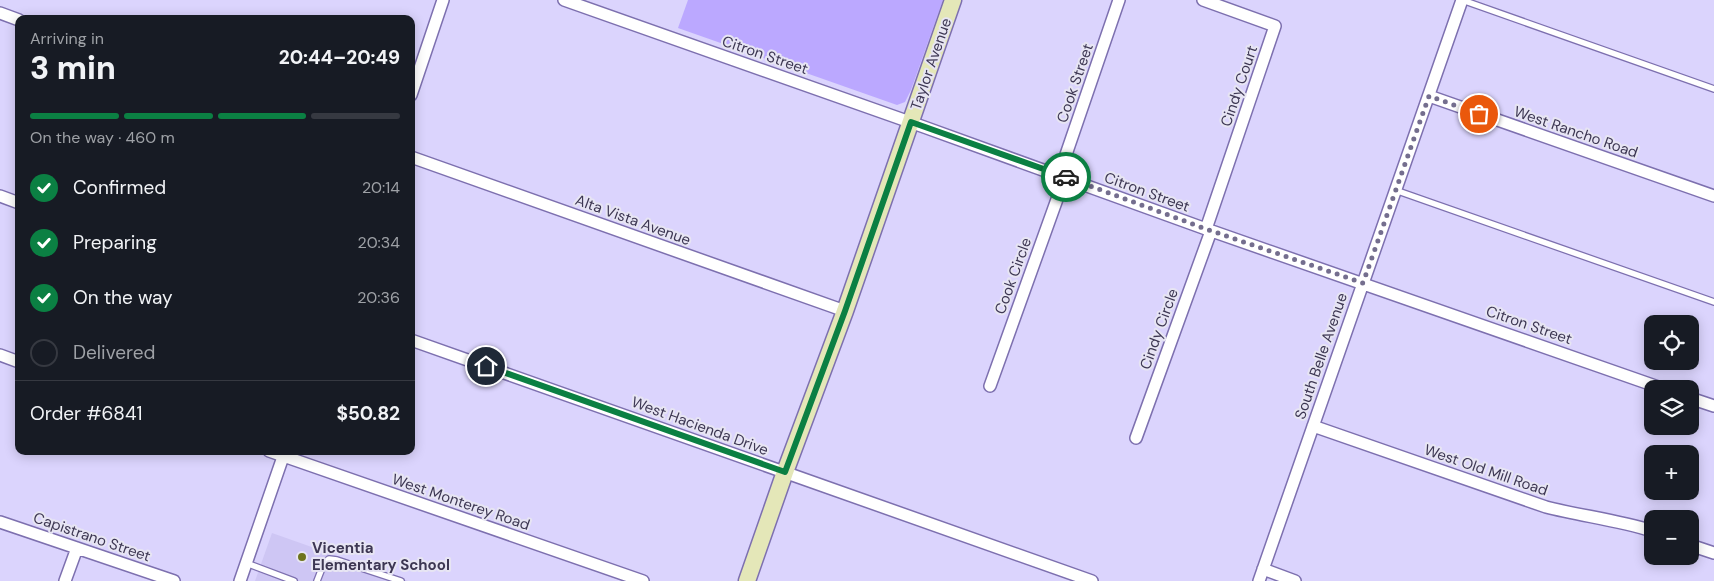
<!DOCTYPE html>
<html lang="en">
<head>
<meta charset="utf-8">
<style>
  body { margin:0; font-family:"DM Sans",sans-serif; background:#20242c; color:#f1f3f6; height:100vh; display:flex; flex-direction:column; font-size:19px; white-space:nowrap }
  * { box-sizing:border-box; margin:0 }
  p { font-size:16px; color:#9ea1a6 }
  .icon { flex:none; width:28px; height:28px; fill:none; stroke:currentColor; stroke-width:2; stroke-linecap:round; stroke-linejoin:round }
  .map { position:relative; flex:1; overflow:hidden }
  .sheet { position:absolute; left:15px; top:15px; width:400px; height:440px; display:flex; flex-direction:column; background:#171b24; border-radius:10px; box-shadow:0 2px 12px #0003 }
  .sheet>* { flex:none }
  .tools { position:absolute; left:1644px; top:315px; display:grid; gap:10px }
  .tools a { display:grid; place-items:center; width:55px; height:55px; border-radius:10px; background:#171b24; box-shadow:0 2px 12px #0003; font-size:25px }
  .pin { position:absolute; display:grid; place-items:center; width:42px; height:42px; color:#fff; margin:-21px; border:2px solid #fff; border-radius:50%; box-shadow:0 1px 5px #0007 }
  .courier { position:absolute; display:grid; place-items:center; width:50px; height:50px; margin:-25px; border:4px solid #0b8043; border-radius:50%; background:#fff; color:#222; box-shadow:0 1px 6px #0007 }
  .overview em { font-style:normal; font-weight:800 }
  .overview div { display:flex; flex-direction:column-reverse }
  .overview { display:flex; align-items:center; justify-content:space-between; height:85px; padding:0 15px }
  h1 { font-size:32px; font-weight:800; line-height:38px }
  .bar { display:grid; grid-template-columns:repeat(4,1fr); gap:8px 5px; align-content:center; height:60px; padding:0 15px }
  .bar i { height:6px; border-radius:4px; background:#363941 }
  .bar .current { background:#0b8043 }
  .bar p { grid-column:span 4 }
  .line { display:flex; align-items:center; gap:12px; padding:0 15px; border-top:1px solid #363941 }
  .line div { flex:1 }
  ol { padding:0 15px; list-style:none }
  li { display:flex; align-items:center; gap:15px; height:55px }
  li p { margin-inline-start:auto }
  li .icon { padding:5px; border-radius:50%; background:#0b8043; color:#fff; stroke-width:4 }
  li:last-child { color:#9ea1a6 }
  li i { width:28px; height:28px; border:2px solid #363941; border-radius:50% }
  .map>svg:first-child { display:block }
</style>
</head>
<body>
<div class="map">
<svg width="1714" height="581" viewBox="0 0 1714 581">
  <rect width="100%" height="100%" fill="#dbd4fd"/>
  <path fill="#cec6f4" d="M 272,533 L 408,581 L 255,581 Z"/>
  <path fill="#bba8ff" d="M 688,0 L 943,0 L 911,90 L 905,102 L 897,105 L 678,28 Z"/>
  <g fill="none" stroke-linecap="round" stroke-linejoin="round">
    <g stroke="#7d70af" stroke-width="8">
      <path id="lane" d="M 1462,0 L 1714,89
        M 1395,190 L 1714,302
        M 246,563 L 294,581
        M 317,581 L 324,563 L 329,559 L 337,560 L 401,581"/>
    </g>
    <g stroke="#7d70af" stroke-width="14">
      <path id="street" d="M 564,0 L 924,127 L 1206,229 L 1664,389
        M 1203,0 L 1275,26 L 1206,229
        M 0,13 L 19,20
        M 411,95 L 443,0
        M 1429,96 L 1714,196
        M 411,157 L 845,311
        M 1059,175 L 1119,0
        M 0,196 L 19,203
        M 411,340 L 1092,581
        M 0,355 L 19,362
        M 990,386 L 1065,177
        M 1690,398 L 1714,406
        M 1313,426 L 1546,507 C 1581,516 1618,520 1652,531
        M 1136,438 L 1211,231
        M 269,451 L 643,581
        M 0,522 L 174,581
        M 1690,545 L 1714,553
        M 1263,569 L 1295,581
        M 65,581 L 77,548
        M 240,581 L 285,451
        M 1259,581 L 1462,0"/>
    </g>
    <g stroke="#7d70af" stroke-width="19">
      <path id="secondary" d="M 747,581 L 785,472 L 845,311 L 953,0"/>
    </g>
    <use href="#lane" stroke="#fff" stroke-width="5.5"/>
    <use href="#street" stroke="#fff" stroke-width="11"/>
    <use href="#secondary" stroke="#e4e7b8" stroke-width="16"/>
  </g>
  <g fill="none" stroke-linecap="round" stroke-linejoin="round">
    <path stroke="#746e8e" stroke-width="5" stroke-dasharray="0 9" d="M 1066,177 L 1206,229 L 1363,283 L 1429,96 L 1479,114"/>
    <path stroke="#0b8043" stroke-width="6" d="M 486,366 L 785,472 L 845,311 L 911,122 L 1066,177"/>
  </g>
  <circle fill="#6e741c" stroke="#e7e5f3" stroke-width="2" cx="302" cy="557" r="5"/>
  <g text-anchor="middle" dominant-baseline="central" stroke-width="4" stroke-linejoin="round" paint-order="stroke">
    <g font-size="15" fill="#3d3753" stroke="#e7e5f3">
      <text transform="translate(765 55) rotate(19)">Citron Street</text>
      <text transform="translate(931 64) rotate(-71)">Taylor Avenue</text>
      <text transform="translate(1075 83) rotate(-71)">Cook Street</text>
      <text transform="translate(1239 86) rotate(-71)">Cindy Court</text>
      <text transform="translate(1576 132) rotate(19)">West Rancho Road</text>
      <text transform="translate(1147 192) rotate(20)">Citron Street</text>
      <text transform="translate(633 220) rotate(20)">Alta Vista Avenue</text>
      <text transform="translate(1013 276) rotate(-70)">Cook Circle</text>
      <text transform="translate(1529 325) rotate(19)">Citron Street</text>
      <text transform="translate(1159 329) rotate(-70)">Cindy Circle</text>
      <text transform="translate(1321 356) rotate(-71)">South Belle Avenue</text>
      <text transform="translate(700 426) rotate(20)">West Hacienda Drive</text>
      <text transform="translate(1486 470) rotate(19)">West Old Mill Road</text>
      <text transform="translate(461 502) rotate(19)">West Monterey Road</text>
      <text transform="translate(92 537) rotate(19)">Capistrano Street</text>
    </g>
    <g font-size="15" font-weight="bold" fill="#3d3753" stroke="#e7e5f3" text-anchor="start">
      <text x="312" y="548">Vicentia<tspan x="312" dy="17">Elementary School</tspan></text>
    </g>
  </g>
</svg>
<div class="tools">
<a><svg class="icon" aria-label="locate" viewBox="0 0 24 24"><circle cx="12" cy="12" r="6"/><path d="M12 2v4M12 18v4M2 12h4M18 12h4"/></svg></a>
<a><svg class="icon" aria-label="layers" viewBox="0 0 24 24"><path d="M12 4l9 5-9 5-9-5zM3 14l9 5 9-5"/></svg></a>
<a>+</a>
<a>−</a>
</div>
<div class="pin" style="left:1479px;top:114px;background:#ea580c"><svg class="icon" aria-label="bag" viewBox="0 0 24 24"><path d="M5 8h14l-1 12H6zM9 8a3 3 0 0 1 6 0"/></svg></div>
<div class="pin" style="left:486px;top:366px;background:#1f2937"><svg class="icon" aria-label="home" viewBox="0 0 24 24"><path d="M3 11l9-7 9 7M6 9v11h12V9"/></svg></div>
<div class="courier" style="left:1066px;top:177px"><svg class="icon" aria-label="car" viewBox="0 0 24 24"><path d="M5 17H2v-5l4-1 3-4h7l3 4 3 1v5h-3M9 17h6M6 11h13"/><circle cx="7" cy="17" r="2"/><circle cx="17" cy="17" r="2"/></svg></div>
<section class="sheet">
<div class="overview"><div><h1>3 min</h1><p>Arriving in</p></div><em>20:44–20:49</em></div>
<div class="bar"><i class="current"></i><i class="current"></i><i class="current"></i><i></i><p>On the way · 460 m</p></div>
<ol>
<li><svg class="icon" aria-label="check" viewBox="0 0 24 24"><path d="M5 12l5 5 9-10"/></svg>Confirmed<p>20:14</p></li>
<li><svg class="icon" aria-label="check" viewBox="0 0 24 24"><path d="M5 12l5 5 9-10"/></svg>Preparing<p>20:34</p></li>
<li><svg class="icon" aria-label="check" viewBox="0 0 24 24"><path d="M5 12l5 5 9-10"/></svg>On the way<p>20:36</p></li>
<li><i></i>Delivered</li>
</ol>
<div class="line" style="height:65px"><div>Order #6841</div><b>$50.82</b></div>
</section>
</div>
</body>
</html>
